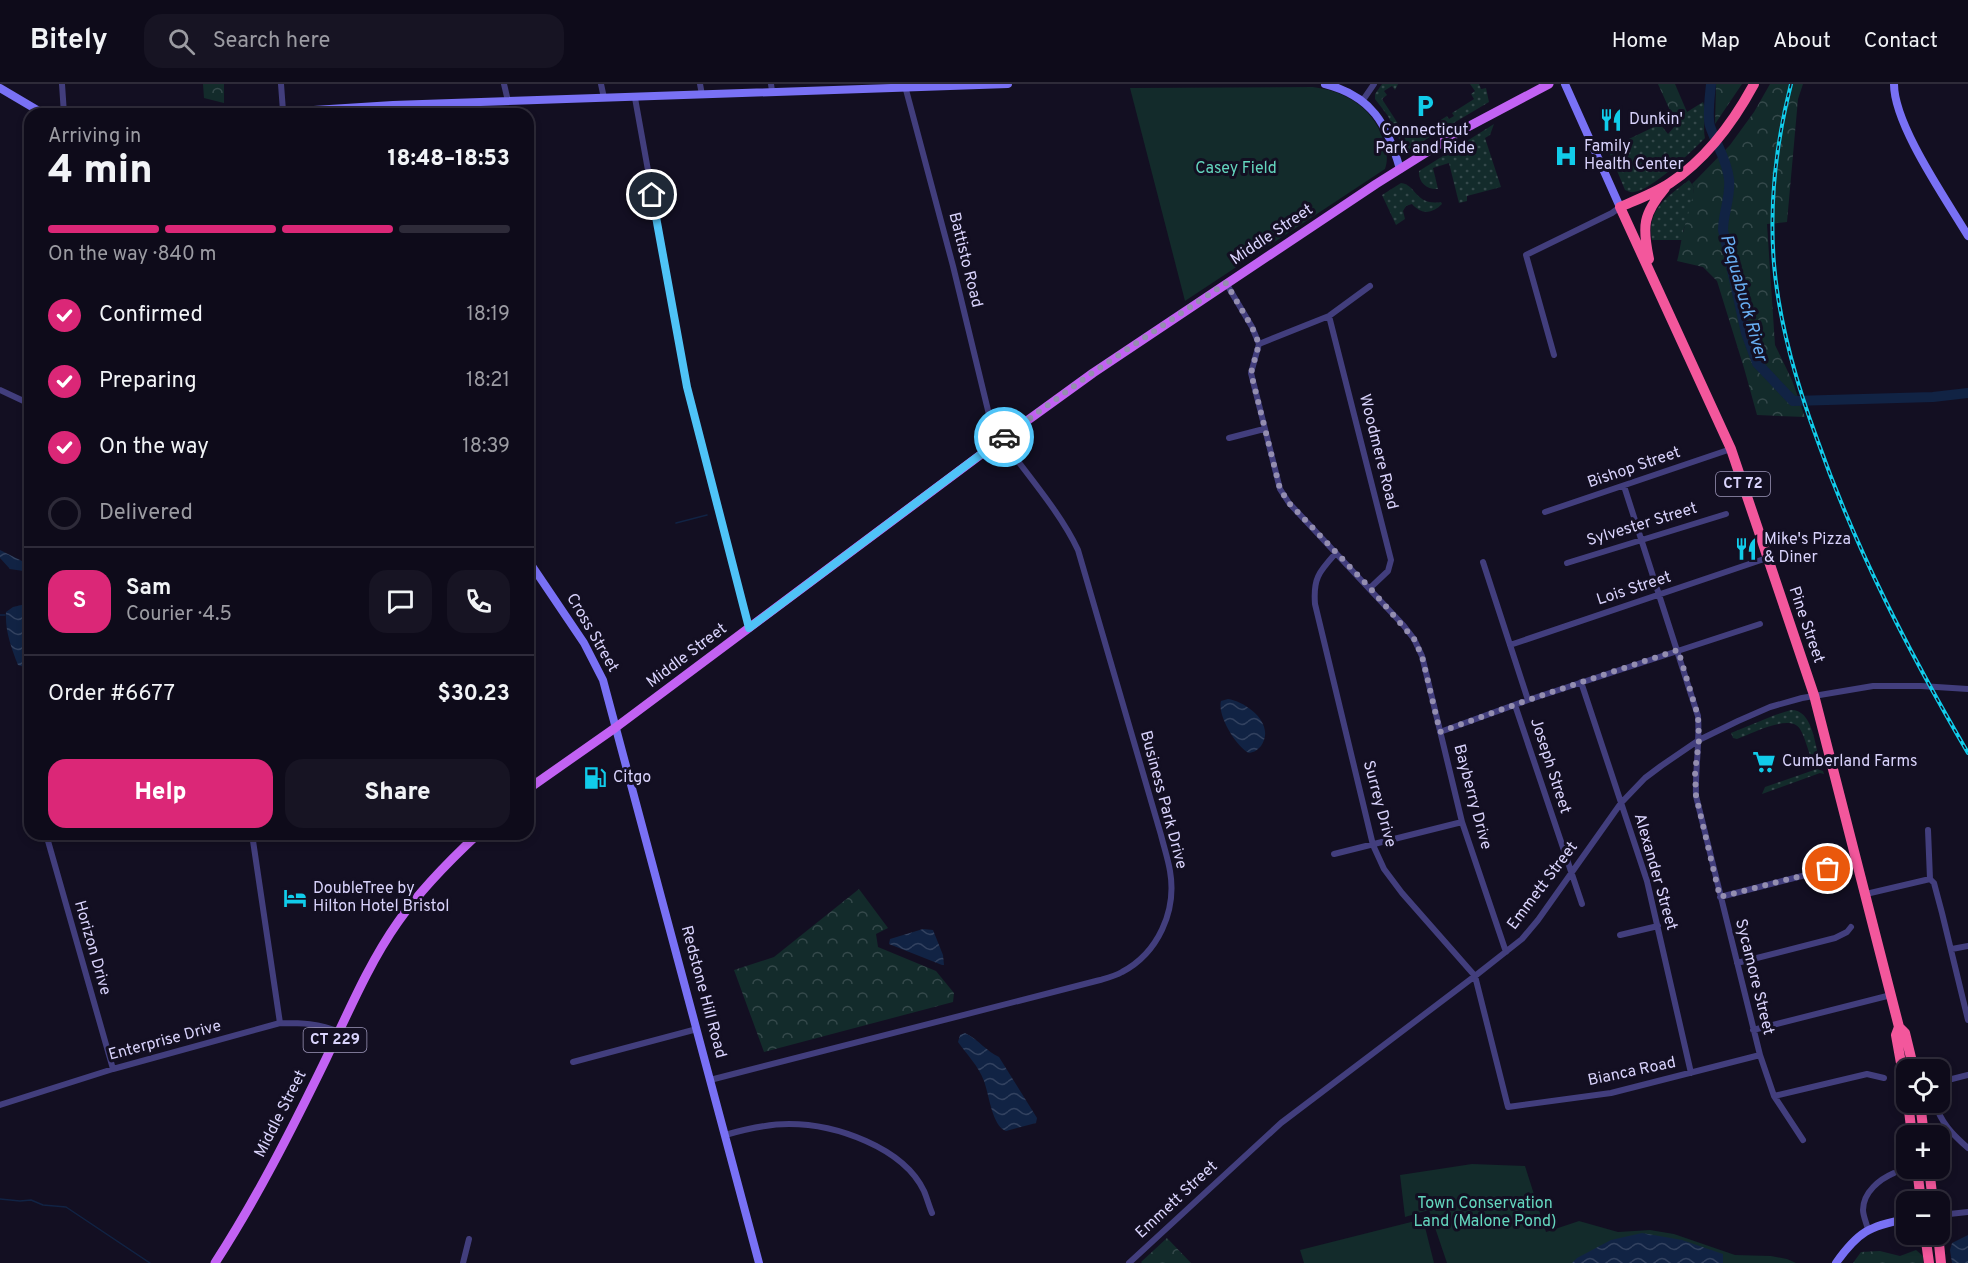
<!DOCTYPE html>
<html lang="en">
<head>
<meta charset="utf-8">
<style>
  body { margin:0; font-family:Overpass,sans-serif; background:#171423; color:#f1f3f6; height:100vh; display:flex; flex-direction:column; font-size:22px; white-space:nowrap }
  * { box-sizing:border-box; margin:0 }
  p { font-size:20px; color:#9b9ba2 }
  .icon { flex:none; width:33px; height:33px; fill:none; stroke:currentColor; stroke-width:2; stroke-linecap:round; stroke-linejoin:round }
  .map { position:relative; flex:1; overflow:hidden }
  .side { position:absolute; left:24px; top:24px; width:510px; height:732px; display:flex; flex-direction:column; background:#0e0b1a; border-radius:18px; box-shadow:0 3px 9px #0003,0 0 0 2px #2e2b39 }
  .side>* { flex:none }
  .buttons { position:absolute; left:1896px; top:975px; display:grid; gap:12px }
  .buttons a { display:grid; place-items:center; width:54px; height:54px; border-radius:12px; background:#0e0b1a; box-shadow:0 3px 9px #0003,0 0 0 2px #2e2b39; font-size:30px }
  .pin { position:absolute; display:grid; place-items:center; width:51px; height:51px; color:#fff; margin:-26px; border:3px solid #fff; border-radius:50%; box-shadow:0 2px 6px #0007 }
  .courier { position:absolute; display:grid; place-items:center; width:60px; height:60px; margin:-30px; border:4px solid #4fc3f7; border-radius:50%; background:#fff; color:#222; box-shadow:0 2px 8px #0007 }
  .summary em { font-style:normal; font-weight:800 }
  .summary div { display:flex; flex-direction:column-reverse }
  .summary { display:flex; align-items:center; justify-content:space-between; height:102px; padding:0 24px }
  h1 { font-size:39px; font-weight:800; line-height:45px }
  .bar { display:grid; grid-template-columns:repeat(4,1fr); gap:9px 6px; align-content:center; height:72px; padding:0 24px }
  .bar i { height:8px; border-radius:4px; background:#2e2b39 }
  .bar .active { background:#db2777 }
  .bar p { grid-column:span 4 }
  .line { display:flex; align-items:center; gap:15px; padding:0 24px; border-top:2px solid #2e2b39 }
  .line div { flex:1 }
  .round { display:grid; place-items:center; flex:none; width:63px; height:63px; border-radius:18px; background:#171423 }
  ol { padding:0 24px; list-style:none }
  li { display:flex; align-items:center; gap:18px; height:66px }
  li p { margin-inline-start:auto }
  li .icon { padding:6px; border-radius:50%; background:#db2777; color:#fff; stroke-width:4 }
  li:last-child { color:#9b9ba2 }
  li i { width:33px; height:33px; border:3px solid #2e2b39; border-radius:50% }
  .primary-button { display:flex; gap:12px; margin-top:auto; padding:12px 24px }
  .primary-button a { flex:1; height:69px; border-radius:18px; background:#db2777; color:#fff; font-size:24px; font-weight:800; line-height:69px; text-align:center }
  .primary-button a+a { background:#171423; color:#f1f3f6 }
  header { display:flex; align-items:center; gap:36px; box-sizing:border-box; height:84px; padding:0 30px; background:#0e0b1a; border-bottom:2px solid #2e2b39 }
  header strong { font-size:28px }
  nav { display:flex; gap:33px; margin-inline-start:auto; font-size:21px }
  .search { width:420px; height:54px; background:#171423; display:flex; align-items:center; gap:15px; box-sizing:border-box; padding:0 21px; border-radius:18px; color:#9b9ba2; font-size:22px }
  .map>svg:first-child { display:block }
</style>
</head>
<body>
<header>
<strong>Bitely</strong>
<div class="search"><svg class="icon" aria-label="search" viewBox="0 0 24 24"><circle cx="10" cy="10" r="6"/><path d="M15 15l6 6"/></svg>Search here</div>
<nav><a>Home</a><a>Map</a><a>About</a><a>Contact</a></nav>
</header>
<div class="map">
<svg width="1968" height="1179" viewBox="0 0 1968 1179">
  <defs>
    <pattern id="grass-dots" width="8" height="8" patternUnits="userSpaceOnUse" patternTransform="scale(1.5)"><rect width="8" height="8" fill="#132b2b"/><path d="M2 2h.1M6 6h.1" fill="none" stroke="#35494b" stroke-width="1.8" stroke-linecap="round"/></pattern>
    <pattern id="forest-crowns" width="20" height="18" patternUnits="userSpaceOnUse" patternTransform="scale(1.5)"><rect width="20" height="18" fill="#132b2b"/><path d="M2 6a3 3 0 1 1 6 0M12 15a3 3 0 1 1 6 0" fill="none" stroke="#35494b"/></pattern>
    <pattern id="water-waves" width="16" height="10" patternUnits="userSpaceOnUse" patternTransform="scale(1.5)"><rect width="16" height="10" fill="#112344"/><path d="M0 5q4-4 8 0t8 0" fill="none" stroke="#334260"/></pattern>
  </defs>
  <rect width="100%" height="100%" fill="#130f22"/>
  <path fill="url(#grass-dots)" d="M 1382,0 L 1398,0 L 1395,6 L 1392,2 L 1384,7 L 1387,11 L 1382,15 L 1406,52 L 1411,49 L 1414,53 L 1447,32 L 1449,35 L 1454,32 L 1452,29 L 1474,15 L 1471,10 L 1475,7 L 1470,0 L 1479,0 L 1481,5 L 1486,4 L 1489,18 L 1408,66 L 1403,63 L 1388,32 L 1375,15 L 1375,10 Z
    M 1703,18 C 1708,29 1702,42 1705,54 C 1692,67 1652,106 1634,108 C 1630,109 1629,107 1625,106 L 1608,65 L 1660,40 L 1668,50 L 1687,28 Z
    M 1494,40 L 1490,51 L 1485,54 L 1501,103 L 1467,112 L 1467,117 L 1459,119 L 1449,79 L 1433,84 L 1438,105 C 1427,106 1418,98 1419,87 Z
    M 1689,96 L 1694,103 L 1692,124 L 1683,147 L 1683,156 L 1652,156 C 1646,126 1668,112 1689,96 Z
    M 1401,99 C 1417,101 1415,122 1441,118 L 1442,120 C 1432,130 1422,131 1412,120 L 1406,122 L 1403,127 L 1405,135 L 1396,141 L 1382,111 Z
    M 1791,626 C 1812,626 1814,657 1819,673 L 1817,674 L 1811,673 C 1807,664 1805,653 1800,645 C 1790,629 1751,650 1737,655 L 1733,654 L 1731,649 L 1775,631 Z
    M 1817,685 L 1823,687 L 1824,690 L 1820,689 L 1762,710 L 1765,703 Z"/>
  <path fill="url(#forest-crowns)" d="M 203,0 L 224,0 L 224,19 L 204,14 Z
    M 1658,0 L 1675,0 L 1687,28 L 1677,42 Z
    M 1716,0 L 1742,0 L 1715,40 L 1716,1 Z
    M 1770,0 L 1803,0 L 1798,15 L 1787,138 L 1767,140 L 1775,261 L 1792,296 L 1805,333 L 1757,331 L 1744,284 L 1717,197 L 1703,183 L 1677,177 C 1680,167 1681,155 1684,145 C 1688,129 1692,120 1694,103 L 1692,100 L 1730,61 L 1754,28 Z
    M 859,805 L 888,844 L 876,850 L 878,863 L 936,887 L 954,909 L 953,918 L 764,968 L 734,886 L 774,873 Z
    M 1167,1154 L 1191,1179 L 1142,1179 L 1141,1178 Z
    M 1916,1166 L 1923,1172 L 1923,1179 L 1853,1179 L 1861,1168 L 1880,1167 L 1900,1172 Z"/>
  <path fill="#132b2b" d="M 1313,3 C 1347,7 1377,26 1385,62 C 1387,70 1388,77 1385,85 L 1185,217 L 1130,4 Z
    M 1472,1080 L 1525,1082 L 1546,1148 L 1579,1137 L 1618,1148 L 1650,1146 L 1674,1150 L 1735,1171 L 1771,1172 L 1787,1175 L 1796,1179 L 1447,1179 L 1429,1126 L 1405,1133 L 1400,1091 Z
    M 1423,1135 L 1434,1179 L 1304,1179 L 1300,1166 Z"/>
  <path fill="url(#water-waves)" d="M 0,466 L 30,481 L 30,488 L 10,485 L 0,474 Z
    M 30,519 L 30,585 L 18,581 C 11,563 5,547 6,528 L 13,523 Z
    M 1228,615 C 1247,618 1276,640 1261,662 C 1257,666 1255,668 1249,669 C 1236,663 1217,631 1221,617 Z
    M 923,845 L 933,846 L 943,871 L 944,881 L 942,881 L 889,860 L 890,855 Z
    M 965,949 C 979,956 986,967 999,973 L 1037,1034 L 1036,1039 L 1006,1047 C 992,1042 989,1010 984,997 C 978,981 967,971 958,958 L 960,951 Z
    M 1642,1149 L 1682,1156 L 1723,1170 L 1723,1179 L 1572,1179 L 1577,1174 L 1611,1156 Z
    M 1968,1151 L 1968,1179 L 1952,1179 L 1950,1166 L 1952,1159 Z"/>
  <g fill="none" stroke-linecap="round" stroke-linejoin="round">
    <path stroke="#112344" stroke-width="1.5" d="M 676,439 L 707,431
      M 0,531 L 5,531
      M 0,1115 L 20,1117 L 31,1116 L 43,1121 L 66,1123 L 150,1179"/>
    <path stroke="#112344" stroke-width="10" d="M 1711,0 C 1710,12 1707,31 1710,42 C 1716,60 1727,76 1729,95 C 1731,113 1723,129 1723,146 L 1746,249 L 1757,279 L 1793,317 L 1933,313 L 1968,309"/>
    <path stroke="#423e7d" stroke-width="6" d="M 62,0 L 64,30
      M 281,0 L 283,27
      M 504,0 L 508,17
      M 601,0 L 604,14
      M 700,0 L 702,11
      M 771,0 L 772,7
      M 635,14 L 687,303 L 749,544
      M 1363,16 L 1374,0
      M 1226,199 L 1252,243 L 1259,260
      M 1329,232 L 1391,476 L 1388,487 L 1370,504
      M 1259,260 L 1251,289 L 1280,405 L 1289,419 L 1404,542 L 1414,555 L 1422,572 L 1462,738 L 1506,868
      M 1259,260 L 1329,232 L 1370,202
      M 1554,271 L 1526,171 L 1612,129 L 1620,123
      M 0,306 L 30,320
      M 1229,354 L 1264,345
      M 1624,402 L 1698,632 C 1700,659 1695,685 1696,712 L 1760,971 L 1774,1012 L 1803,1056
      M 1545,428 L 1731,365
      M 1336,469 C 1319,488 1313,494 1315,520 L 1373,761 L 1384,785 L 1402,809 L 1475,892 L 1508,1023 L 1611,1009 L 1760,971
      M 1483,478 L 1528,616
      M 1567,479 L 1726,430
      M 1510,561 L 1767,474
      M 1581,598 L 1647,797 L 1691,989
      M 1515,621 L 1582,820
      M 1440,648 L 1528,616 L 1760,540
      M 1928,746 L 1930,795 L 1934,799 L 1942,829 L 1968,936
      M 46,750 L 113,985
      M 252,750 L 280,939
      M 463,750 L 467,760
      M 1334,770 L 1462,738
      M 1866,810 L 1930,795
      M 1720,813 L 1857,778
      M 1620,851 L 1658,842
      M 1952,865 L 1968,862
      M 1737,879 L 1835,854 L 1847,848 L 1851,843
      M 1753,946 L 1891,911
      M 573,978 L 697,945
      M 710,996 L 1100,896 C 1107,894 1115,892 1122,888 C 1158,869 1177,827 1170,787 C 1168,775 1164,763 1161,751 L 1078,466 C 1063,434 1036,401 1014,372 C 1007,363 999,357 993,347 L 953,182 L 905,2
      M 1940,1000 L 1944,997 L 1968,991
      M 1774,1012 L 1867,990 L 1884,994
      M 1935,1018 C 1940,1038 1953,1051 1968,1064
      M 0,1021 L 113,985 L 280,939 C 301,939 319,939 339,948
      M 725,1051 C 746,1045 767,1040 789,1040 C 835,1040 903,1063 924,1107 C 927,1114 929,1122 932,1129
      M 1940,1131 L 1968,1128
      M 1868,1146 C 1867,1140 1863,1132 1863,1126 C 1863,1108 1880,1095 1894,1089
      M 463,1179 L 469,1155
      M 1129,1179 L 1281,1039 L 1475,892 L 1522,855 L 1538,836 L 1621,719 L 1645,694 L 1661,682 L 1699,656 L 1738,637 L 1770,623 L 1802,614 L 1873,602 L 1921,602 L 1968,605"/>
    <path stroke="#7971f5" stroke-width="8" d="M 1325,0 C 1372,12 1387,40 1400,85
      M 1565,0 L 1620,123
      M 1894,0 C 1894,41 1946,115 1968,152
      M 0,4 L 44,30
      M 250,30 L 393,21 L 1008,0
      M 528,476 L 584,559 L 603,596 L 759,1179
      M 1836,1179 C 1858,1148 1869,1142 1906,1135"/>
    <path stroke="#c262f3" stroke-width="9" d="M 528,705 L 615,644 L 999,357 L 1093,289 L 1376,100 L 1462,46 L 1549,0
      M 215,1179 C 257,1114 292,1045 326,975 C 348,929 369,879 398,838 C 421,805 449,777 478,750"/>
    <path stroke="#f3579c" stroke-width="10" d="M 1754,0 C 1734,37 1706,75 1670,99 C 1655,109 1636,116 1620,123 L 1731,365 L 1814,611 L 1899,943 L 1896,951 L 1906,1007
      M 1649,175 C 1642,142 1643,130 1665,104
      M 1899,943 L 1905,949 L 1914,986
      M 1908,1018 L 1912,1052
      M 1920,1018 L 1924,1052
      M 1917,1084 L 1921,1118
      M 1929,1084 L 1933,1118
      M 1925,1150 L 1929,1179
      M 1938,1150 L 1941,1179"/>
    <g stroke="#11ccea" stroke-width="4">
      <path id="rail" d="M 1791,0 C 1776,59 1769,119 1774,180 C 1779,240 1796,298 1817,355 C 1856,466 1909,568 1968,669"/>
    </g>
    <use href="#rail" stroke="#130f22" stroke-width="1.5" stroke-dasharray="4.5" stroke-linecap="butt"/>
  </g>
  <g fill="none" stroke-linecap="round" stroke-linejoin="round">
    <path stroke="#948eb0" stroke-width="6" stroke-dasharray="0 10.8" d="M 1004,353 L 1092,289 L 1226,199 L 1252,243 L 1259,260 L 1251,289 L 1280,405 L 1289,419 L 1370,504 L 1414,555 L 1422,572 L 1440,648 L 1528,616 L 1678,566 L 1698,632 L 1699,656 L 1695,688 L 1696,712 L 1720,813 L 1828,785"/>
    <path stroke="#4fc3f7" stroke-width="8" d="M 652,111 L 687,303 L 749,544 L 1004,353"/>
  </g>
  <defs>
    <g id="parking-bare" transform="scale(1.8)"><path d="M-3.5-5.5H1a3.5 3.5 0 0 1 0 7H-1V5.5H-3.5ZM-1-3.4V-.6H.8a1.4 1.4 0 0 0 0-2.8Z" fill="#11ccea" stroke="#130f22" stroke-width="2.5" paint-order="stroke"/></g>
    <g id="restaurant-bare" transform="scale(1.8)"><path d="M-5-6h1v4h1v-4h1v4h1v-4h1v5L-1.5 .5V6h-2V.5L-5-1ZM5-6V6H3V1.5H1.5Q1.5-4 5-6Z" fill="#11ccea" stroke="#130f22" stroke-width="2.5" paint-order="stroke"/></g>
    <g id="hospital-bare" transform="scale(1.8)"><path d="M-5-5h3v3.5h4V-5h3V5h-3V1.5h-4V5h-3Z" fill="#11ccea" stroke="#130f22" stroke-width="2.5" paint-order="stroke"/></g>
    <g id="supermarket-bare" transform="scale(1.8)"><path d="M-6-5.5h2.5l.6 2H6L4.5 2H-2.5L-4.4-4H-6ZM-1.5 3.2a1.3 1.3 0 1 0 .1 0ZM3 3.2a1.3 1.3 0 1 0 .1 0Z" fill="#11ccea" stroke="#130f22" stroke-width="2.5" paint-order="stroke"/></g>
    <g id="fuel-bare" transform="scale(1.8)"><path d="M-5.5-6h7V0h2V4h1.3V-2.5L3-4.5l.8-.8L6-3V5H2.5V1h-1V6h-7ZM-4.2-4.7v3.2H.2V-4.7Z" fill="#11ccea" stroke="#130f22" stroke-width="2.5" paint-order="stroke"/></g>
    <g id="hotel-bare" transform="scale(1.8)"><path d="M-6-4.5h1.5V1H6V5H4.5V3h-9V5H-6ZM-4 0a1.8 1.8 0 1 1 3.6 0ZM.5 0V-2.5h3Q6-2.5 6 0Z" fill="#11ccea" stroke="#130f22" stroke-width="2.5" paint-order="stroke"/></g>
  </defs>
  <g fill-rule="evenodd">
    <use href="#parking-bare" x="1425" y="22"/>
    <use href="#restaurant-bare" x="1611" y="36"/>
    <use href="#hospital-bare" x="1566" y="72"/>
    <use href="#restaurant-bare" x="1746" y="465"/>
    <use href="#supermarket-bare" x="1764" y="678"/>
    <use href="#fuel-bare" x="595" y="694"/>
    <use href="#hotel-bare" x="295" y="814"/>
  </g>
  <g text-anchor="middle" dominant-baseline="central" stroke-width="6" stroke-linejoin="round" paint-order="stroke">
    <g fill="#130f22" stroke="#9e98bb" stroke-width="1.5">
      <rect x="1716" y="388" width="54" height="24" rx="4.5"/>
      <rect x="303.5" y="944" width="63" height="24" rx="4.5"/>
    </g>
    <g font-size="15" font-weight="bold" fill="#d9d3fc">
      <text x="1743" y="400">CT 72</text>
      <text x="335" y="956">CT 229</text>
    </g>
    <g font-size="16" fill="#d9d3fc" stroke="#130f22" text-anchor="start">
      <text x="1629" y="36">Dunkin'</text>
      <text x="1425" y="47" text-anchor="middle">Connecticut<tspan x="1425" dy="18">Park and Ride</tspan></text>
      <text x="1584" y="63">Family<tspan x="1584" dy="18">Health Center</tspan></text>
      <text x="1764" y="456">Mike's Pizza<tspan x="1764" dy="18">&amp; Diner</tspan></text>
      <text x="1782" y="678">Cumberland Farms</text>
      <text x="613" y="694">Citgo</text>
      <text x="313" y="805">DoubleTree by<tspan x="313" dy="18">Hilton Hotel Bristol</tspan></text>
    </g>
    <g font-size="16" fill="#64d6be" stroke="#130f22">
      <text x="1236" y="85">Casey Field</text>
      <text x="1485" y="1120">Town Conservation<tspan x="1485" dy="18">Land (Malone Pond)</tspan></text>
    </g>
    <g font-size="16" fill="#d9d3fc" stroke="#130f22">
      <text transform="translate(1272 151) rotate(-34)">Middle Street</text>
      <text transform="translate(965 176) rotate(76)">Battisto Road</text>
      <text transform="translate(1378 368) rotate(76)">Woodmere Road</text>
      <text transform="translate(1634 384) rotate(-19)">Bishop Street</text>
      <text transform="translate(1642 441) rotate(-17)">Sylvester Street</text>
      <text transform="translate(1634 505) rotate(-18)">Lois Street</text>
      <text transform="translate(1806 541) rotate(71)">Pine Street</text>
      <text transform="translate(592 549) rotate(60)">Cross Street</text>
      <text transform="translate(687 572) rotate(-37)">Middle Street</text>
      <text transform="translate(1550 682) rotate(72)">Joseph Street</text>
      <text transform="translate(1472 713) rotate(75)">Bayberry Drive</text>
      <text transform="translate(1163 716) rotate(75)">Business Park Drive</text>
      <text transform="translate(1379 720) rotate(75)">Surrey Drive</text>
      <text transform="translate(1655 788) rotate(74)">Alexander Street</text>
      <text transform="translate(1543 802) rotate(-53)">Emmett Street</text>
      <text transform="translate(92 864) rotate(74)">Horizon Drive</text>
      <text transform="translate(1754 893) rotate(76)">Sycamore Street</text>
      <text transform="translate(703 908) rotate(75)">Redstone Hill Road</text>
      <text transform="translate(165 957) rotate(-15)">Enterprise Drive</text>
      <text transform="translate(1632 988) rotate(-12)">Bianca Road</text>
      <text transform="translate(281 1030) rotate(-63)">Middle Street</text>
      <text transform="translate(1177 1116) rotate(-43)">Emmett Street</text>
    </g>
    <g font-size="18" font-style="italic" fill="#69aff4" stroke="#130f22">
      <text transform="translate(1743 214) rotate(74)">Pequabuck River</text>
    </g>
  </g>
</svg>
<div class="buttons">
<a><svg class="icon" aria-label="locate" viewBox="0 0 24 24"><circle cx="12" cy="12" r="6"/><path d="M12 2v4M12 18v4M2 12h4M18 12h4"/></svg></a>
<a>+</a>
<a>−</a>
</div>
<div class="pin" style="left:1828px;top:785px;background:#ea580c"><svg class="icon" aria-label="bag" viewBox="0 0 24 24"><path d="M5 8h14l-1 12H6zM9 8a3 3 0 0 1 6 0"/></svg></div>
<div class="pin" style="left:652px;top:111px;background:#1f2937"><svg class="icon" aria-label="home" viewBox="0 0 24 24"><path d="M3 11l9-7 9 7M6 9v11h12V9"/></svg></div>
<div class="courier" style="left:1004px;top:353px"><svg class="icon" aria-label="car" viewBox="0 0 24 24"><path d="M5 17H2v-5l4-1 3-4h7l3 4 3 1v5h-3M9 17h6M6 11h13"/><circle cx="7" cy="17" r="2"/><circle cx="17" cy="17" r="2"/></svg></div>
<section class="side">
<div class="summary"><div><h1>4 min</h1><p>Arriving in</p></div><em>18:48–18:53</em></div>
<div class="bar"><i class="active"></i><i class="active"></i><i class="active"></i><i></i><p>On the way · 840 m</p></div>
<ol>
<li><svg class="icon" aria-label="check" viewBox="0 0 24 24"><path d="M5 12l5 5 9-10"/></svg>Confirmed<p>18:19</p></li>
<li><svg class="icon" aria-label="check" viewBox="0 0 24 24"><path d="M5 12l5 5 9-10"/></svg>Preparing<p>18:21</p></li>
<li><svg class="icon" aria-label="check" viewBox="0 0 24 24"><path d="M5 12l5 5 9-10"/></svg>On the way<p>18:39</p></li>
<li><i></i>Delivered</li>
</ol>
<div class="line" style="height:108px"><b class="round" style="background:#db2777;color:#fff">S</b><div><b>Sam</b><p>Courier · 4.5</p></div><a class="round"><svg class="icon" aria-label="chat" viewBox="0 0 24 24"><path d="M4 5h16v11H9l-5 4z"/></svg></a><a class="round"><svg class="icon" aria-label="phone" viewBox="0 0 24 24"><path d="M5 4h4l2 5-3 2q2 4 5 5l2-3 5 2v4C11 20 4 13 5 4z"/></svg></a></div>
<div class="line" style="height:78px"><div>Order #6677</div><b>$30.23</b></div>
<div class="primary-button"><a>Help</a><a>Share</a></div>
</section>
</div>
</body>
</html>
